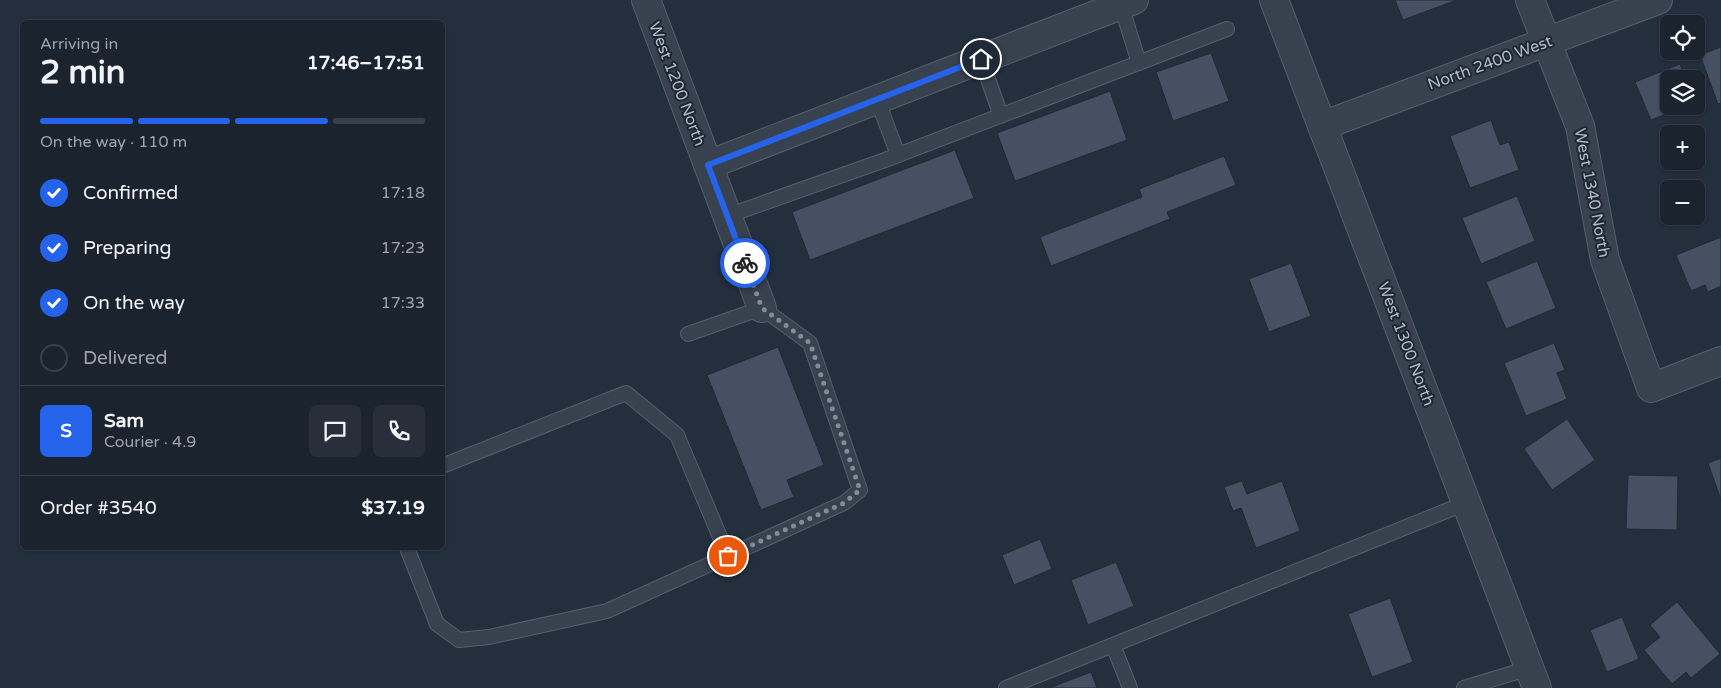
<!DOCTYPE html>
<html lang="en">
<head>
<meta charset="utf-8">
<style>
  body { margin:0; font-family:"Varela Round",sans-serif; background:#282f3a; color:#f1f3f6; height:100vh; display:flex; flex-direction:column; font-size:19px; white-space:nowrap }
  * { box-sizing:border-box; margin:0 }
  p { font-size:16px; color:#a0a4aa }
  .icon { flex:none; width:28px; height:28px; fill:none; stroke:currentColor; stroke-width:2; stroke-linecap:round; stroke-linejoin:round }
  .map { position:relative; flex:1; overflow:hidden }
  .details { position:absolute; left:20px; top:20px; width:425px; height:530px; display:flex; flex-direction:column; background:#1b232e; border-radius:8px; box-shadow:0 1px 4px #0004,0 0 0 1px #39404a }
  .details>* { flex:none }
  .buttons { position:absolute; left:1660px; top:15px; display:grid; gap:10px }
  .buttons a { display:grid; place-items:center; width:45px; height:45px; border-radius:8px; background:#1b232e; box-shadow:0 1px 4px #0004,0 0 0 1px #39404a; font-size:25px }
  .pin { position:absolute; display:grid; place-items:center; width:42px; height:42px; color:#fff; margin:-21px; border:2px solid #fff; border-radius:50%; box-shadow:0 1px 5px #0007 }
  .courier { position:absolute; display:grid; place-items:center; width:50px; height:50px; margin:-25px; border:4px solid #2563eb; border-radius:50%; background:#fff; color:#222; box-shadow:0 1px 6px #0007 }
  .headline em { font-style:normal; font-weight:700 }
  .headline div { display:flex; flex-direction:column-reverse }
  .headline { display:flex; align-items:center; justify-content:space-between; height:85px; padding:0 20px }
  h1 { font-size:32px; font-weight:700; line-height:38px }
  .bar { display:grid; grid-template-columns:repeat(4,1fr); gap:8px 5px; align-content:center; height:60px; padding:0 20px }
  .bar i { height:6px; border-radius:4px; background:#39404a }
  .bar .on { background:#2563eb }
  .bar p { grid-column:span 4 }
  .line { display:flex; align-items:center; gap:12px; padding:0 20px; border-top:1px solid #39404a }
  .line div { flex:1 }
  .round { display:grid; place-items:center; flex:none; width:52px; height:52px; border-radius:8px; background:#282f3a }
  ol { padding:0 20px; list-style:none }
  li { display:flex; align-items:center; gap:15px; height:55px }
  li p { margin-inline-start:auto }
  li .icon { padding:5px; border-radius:50%; background:#2563eb; color:#fff; stroke-width:4 }
  li:last-child { color:#a0a4aa }
  li i { width:28px; height:28px; border:2px solid #39404a; border-radius:50% }
  .map>svg:first-child { display:block }
</style>
</head>
<body>
<div class="map">
<svg width="1721" height="688" viewBox="0 0 1721 688">
  <rect width="100%" height="100%" fill="#242f3e"/>
  <path fill="#455162" stroke="#1f2835" d="M 1395,0 L 1457,0 L 1403,20 Z
    M 1721,47 L 1721,103 L 1718,104 L 1700,55 Z
    M 1211,53 L 1229,101 L 1173,121 L 1156,72 Z
    M 1680,64 L 1685,79 L 1669,79 L 1669,106 L 1686,106 L 1651,120 L 1635,82 Z
    M 1110,91 L 1127,140 L 1015,181 L 997,133 Z
    M 1491,120 L 1500,145 L 1509,142 L 1519,170 L 1470,188 L 1450,136 Z
    M 955,150 L 974,198 L 810,260 L 792,212 Z
    M 1224,156 L 1236,185 L 1167,212 L 1170,219 L 1051,266 L 1040,237 L 1142,197 L 1139,189 Z
    M 1517,196 L 1535,241 L 1481,264 L 1462,218 Z
    M 1721,237 L 1721,286 L 1708,292 L 1705,285 L 1691,291 L 1676,255 Z
    M 1537,261 L 1556,308 L 1506,329 L 1486,282 Z
    M 1291,263 L 1311,316 L 1269,332 L 1249,279 Z
    M 1554,343 L 1565,370 L 1557,373 L 1567,399 L 1526,416 L 1504,363 Z
    M 778,347 L 824,465 L 787,480 L 794,497 L 761,510 L 707,375 Z
    M 1567,419 L 1595,460 L 1552,490 L 1524,449 Z
    M 1721,458 L 1721,500 L 1708,463 Z
    M 1628,475 L 1678,476 L 1677,530 L 1626,529 Z
    M 1242,481 L 1247,494 L 1282,481 L 1300,531 L 1256,548 L 1241,508 L 1233,511 L 1224,487 Z
    M 1040,539 L 1052,569 L 1014,585 L 1002,555 Z
    M 1116,562 L 1134,606 L 1088,625 L 1071,580 Z
    M 1390,598 L 1413,662 L 1372,677 L 1348,614 Z
    M 1677,602 L 1720,654 L 1691,678 L 1686,672 L 1672,684 L 1644,650 L 1660,637 L 1650,625 Z
    M 1622,617 L 1639,659 L 1607,672 L 1590,630 Z
    M 1091,672 L 1097,688 L 1049,688 Z"/>
  <g fill="none" stroke-linecap="round" stroke-linejoin="round">
    <g stroke="#565f6c" stroke-width="16">
      <path id="service" d="M 1121,5 L 1139,63
        M 981,59 L 1001,116
        M 877,99 L 898,155
        M 727,216 L 885,160 L 1227,29
        M 442,466 L 626,393 L 677,435 L 728,556
        M 407,548 L 437,624 L 459,640 L 489,637 L 607,611 L 844,503 L 860,490 L 810,343 L 762,308 L 688,334
        M 1113,645 L 1130,688
        M 1006,688 L 1466,503
        M 1464,688 L 1530,668"/>
    </g>
    <g stroke="#565f6c" stroke-width="30">
      <path id="minor" d="M 646,0 L 762,308
        M 1530,0 L 1580,126 L 1605,260 L 1651,388 L 1721,361
        M 1322,126 L 1658,0
        M 708,165 L 1134,0"/>
    </g>
    <g stroke="#565f6c" stroke-width="30">
      <path id="tertiary" d="M 1274,0 L 1537,688"/>
    </g>
    <use href="#service" stroke="#38414e" stroke-width="14"/>
    <use href="#minor" stroke="#38414e" stroke-width="28"/>
    <use href="#tertiary" stroke="#38414e" stroke-width="28"/>
  </g>
  <g fill="none" stroke-linecap="round" stroke-linejoin="round">
    <path stroke="#828b98" stroke-width="5" stroke-dasharray="0 9" d="M 728,556 L 844,503 L 860,490 L 810,343 L 762,308 L 745,263"/>
    <path stroke="#2563eb" stroke-width="6" d="M 745,263 L 708,165 L 981,59"/>
  </g>
  <g text-anchor="middle" dominant-baseline="central" stroke-width="4" stroke-linejoin="round" paint-order="stroke">
    <g font-size="16" fill="#b4bcc9" stroke="#1d2633">
      <text transform="translate(1490 63) rotate(-20)">North 2400 West</text>
      <text transform="translate(677 84) rotate(69)">West 1200 North</text>
      <text transform="translate(1592 193) rotate(79)">West 1340 North</text>
      <text transform="translate(1406 344) rotate(69)">West 1300 North</text>
    </g>
  </g>
</svg>
<div class="buttons">
<a><svg class="icon" aria-label="locate" viewBox="0 0 24 24"><circle cx="12" cy="12" r="6"/><path d="M12 2v4M12 18v4M2 12h4M18 12h4"/></svg></a>
<a><svg class="icon" aria-label="layers" viewBox="0 0 24 24"><path d="M12 4l9 5-9 5-9-5zM3 14l9 5 9-5"/></svg></a>
<a>+</a>
<a>−</a>
</div>
<div class="pin" style="left:728px;top:556px;background:#ea580c"><svg class="icon" aria-label="bag" viewBox="0 0 24 24"><path d="M5 8h14l-1 12H6zM9 8a3 3 0 0 1 6 0"/></svg></div>
<div class="pin" style="left:981px;top:59px;background:#1f2937"><svg class="icon" aria-label="home" viewBox="0 0 24 24"><path d="M3 11l9-7 9 7M6 9v11h12V9"/></svg></div>
<div class="courier" style="left:745px;top:263px"><svg class="icon" aria-label="bike" viewBox="0 0 24 24"><circle cx="6" cy="16" r="4"/><circle cx="18" cy="16" r="4"/><path d="M6 16l4-8h5l3 8M10 8l3 8H6M13 5h3"/></svg></div>
<section class="details">
<div class="headline"><div><h1>2 min</h1><p>Arriving in</p></div><em>17:46–17:51</em></div>
<div class="bar"><i class="on"></i><i class="on"></i><i class="on"></i><i></i><p>On the way · 110 m</p></div>
<ol>
<li><svg class="icon" aria-label="check" viewBox="0 0 24 24"><path d="M5 12l5 5 9-10"/></svg>Confirmed<p>17:18</p></li>
<li><svg class="icon" aria-label="check" viewBox="0 0 24 24"><path d="M5 12l5 5 9-10"/></svg>Preparing<p>17:23</p></li>
<li><svg class="icon" aria-label="check" viewBox="0 0 24 24"><path d="M5 12l5 5 9-10"/></svg>On the way<p>17:33</p></li>
<li><i></i>Delivered</li>
</ol>
<div class="line" style="height:90px"><b class="round" style="background:#2563eb;color:#fff">S</b><div><b>Sam</b><p>Courier · 4.9</p></div><a class="round"><svg class="icon" aria-label="chat" viewBox="0 0 24 24"><path d="M4 5h16v11H9l-5 4z"/></svg></a><a class="round"><svg class="icon" aria-label="phone" viewBox="0 0 24 24"><path d="M5 4h4l2 5-3 2q2 4 5 5l2-3 5 2v4C11 20 4 13 5 4z"/></svg></a></div>
<div class="line" style="height:65px"><div>Order #3540</div><b>$37.19</b></div>
</section>
</div>
</body>
</html>
